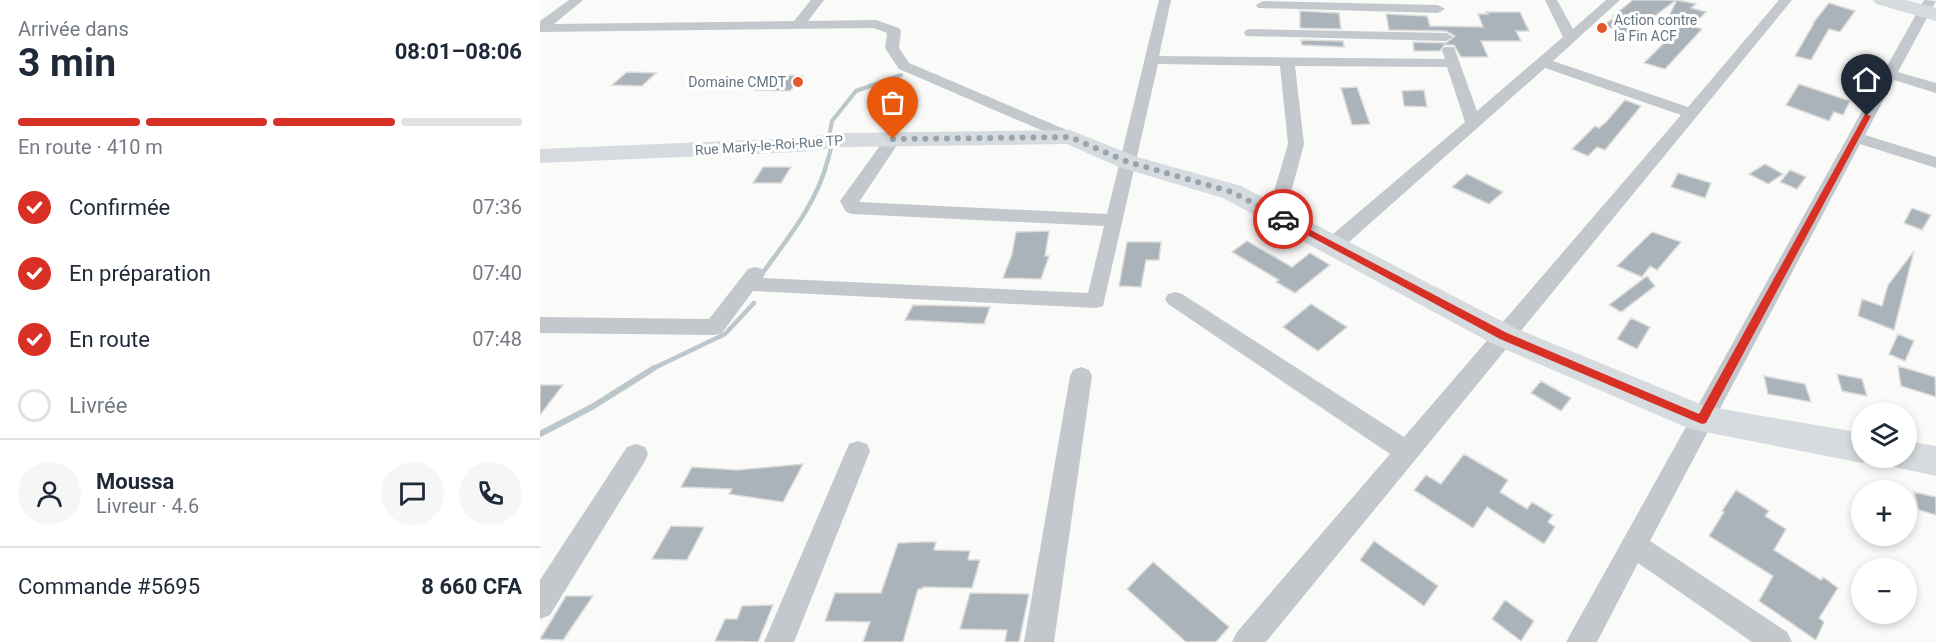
<!DOCTYPE html>
<html lang="fr">
<head>
<meta charset="utf-8">
<style>
  body { margin:0; font-family:Roboto,sans-serif; background:#f6f6f7; color:#1f2937; height:100vh; display:flex; flex-direction:column; font-size:22px; white-space:nowrap }
  * { box-sizing:border-box; margin:0 }
  p { font-size:20px; color:#747a83 }
  .icon { flex:none; width:33px; height:33px; fill:none; stroke:currentColor; stroke-width:2; stroke-linecap:round; stroke-linejoin:round }
  .map { position:relative; flex:1; overflow:hidden }
  .details { display:flex; flex-direction:column; background:#fff; width:540px }
  .details>* { flex:none }
  .controls { position:absolute; left:1311px; top:402px; display:grid; gap:12px }
  .controls a { display:grid; place-items:center; width:66px; height:66px; border-radius:50%; background:#fff; box-shadow:0 3px 9px #0003; font-size:30px }
  .pin { position:absolute; display:grid; place-items:center; width:51px; height:51px; color:#fff; margin:-62px -26px; border-radius:50% 50% 50% 0; rotate:-45deg; box-shadow:0 0 6px #0007 }
  .pin .icon { rotate:45deg }
  .courier { position:absolute; display:grid; place-items:center; width:60px; height:60px; margin:-30px; border:4px solid #d93025; border-radius:50%; background:#fff; color:#222; box-shadow:0 2px 8px #0007 }
  .headline em { font-style:normal; font-weight:700 }
  .headline div { display:flex; flex-direction:column-reverse }
  .headline { display:flex; align-items:center; justify-content:space-between; height:102px; padding:0 18px }
  h1 { font-size:39px; font-weight:700; line-height:45px }
  .bar { display:grid; grid-template-columns:repeat(4,1fr); gap:9px 6px; align-content:center; height:72px; padding:0 18px }
  .bar i { height:8px; border-radius:4px; background:#e0e1e3 }
  .bar .active { background:#d93025 }
  .bar p { grid-column:span 4 }
  .line { display:flex; align-items:center; gap:15px; padding:0 18px; border-top:2px solid #e0e1e3 }
  .line div { flex:1 }
  .round { display:grid; place-items:center; flex:none; width:63px; height:63px; border-radius:32px; background:#f6f6f7 }
  ol { padding:0 18px; list-style:none }
  li { display:flex; align-items:center; gap:18px; height:66px }
  li p { margin-inline-start:auto }
  li .icon { padding:6px; border-radius:50%; background:#d93025; color:#fff; stroke-width:4 }
  li:last-child { color:#747a83 }
  li i { width:33px; height:33px; border:3px solid #e0e1e3; border-radius:50% }
  main { display:flex; flex:1; min-height:0 }
  .map>svg:first-child { display:block }
</style>
</head>
<body>
<main>
<section class="details">
<div class="headline"><div><h1>3 min</h1><p>Arrivée dans</p></div><em>08:01–08:06</em></div>
<div class="bar"><i class="active"></i><i class="active"></i><i class="active"></i><i></i><p>En route · 410 m</p></div>
<ol>
<li><svg class="icon" aria-label="check" viewBox="0 0 24 24"><path d="M5 12l5 5 9-10"/></svg>Confirmée<p>07:36</p></li>
<li><svg class="icon" aria-label="check" viewBox="0 0 24 24"><path d="M5 12l5 5 9-10"/></svg>En préparation<p>07:40</p></li>
<li><svg class="icon" aria-label="check" viewBox="0 0 24 24"><path d="M5 12l5 5 9-10"/></svg>En route<p>07:48</p></li>
<li><i></i>Livrée</li>
</ol>
<div class="line" style="height:108px"><a class="round"><svg class="icon" aria-label="person" viewBox="0 0 24 24"><circle cx="12" cy="8" r="4"/><path d="M4 21q1-7 8-7t8 7"/></svg></a><div><b>Moussa</b><p>Livreur · 4.6</p></div><a class="round"><svg class="icon" aria-label="chat" viewBox="0 0 24 24"><path d="M4 5h16v11H9l-5 4z"/></svg></a><a class="round"><svg class="icon" aria-label="phone" viewBox="0 0 24 24"><path d="M5 4h4l2 5-3 2q2 4 5 5l2-3 5 2v4C11 20 4 13 5 4z"/></svg></a></div>
<div class="line" style="height:78px"><div>Commande #5695</div><b>8 660 CFA</b></div>
</section>
<div class="map">
<svg width="1396" height="642" viewBox="0 0 1396 642">
  <rect width="100%" height="100%" fill="#fafaf8"/>
  <g fill="none" stroke-linecap="round" stroke-linejoin="round">
    <path stroke="#bbc7cb" stroke-width="4" d="M 289,137 L 292,121 L 316,91 L 361,75
      M 288,160 L 291,148"/>
    <path stroke="#bbc7cb" stroke-width="4.5" d="M 224,271 C 249,237 278,201 288,159
      M 112,369 L 185,334 L 214,303"/>
    <path stroke="#bbc7cb" stroke-width="6" d="M 0,434 L 52,407 L 114,368"/>
  </g>
  <path fill="#aab3b9" stroke="#dcdcda" stroke-width="1.5" d="M 1093,0 L 1136,0 L 1090,35 L 1063,25 L 1076,17 L 1073,16 Z
    M 1137,0 L 1156,4 L 1151,8 L 1166,12 L 1152,26 L 1162,29 L 1125,69 L 1104,63 L 1133,34 L 1122,31 L 1120,33 Z
    M 1289,3 L 1315,11 L 1300,32 L 1289,29 L 1271,60 L 1255,56 L 1274,23 L 1273,23 Z
    M 760,11 L 799,13 L 801,29 L 760,28 Z
    M 946,12 L 980,12 L 989,31 L 976,31 L 981,41 L 941,41 L 948,57 L 921,57 L 914,45 L 904,45 L 900,51 L 874,51 L 873,42 L 906,43 L 915,36 L 906,31 L 849,30 L 846,14 L 887,16 L 890,26 L 943,27 L 938,14 L 948,14 Z
    M 761,40 L 803,41 L 804,47 L 762,45 Z
    M 87,72 L 116,73 L 102,86 L 72,85 Z
    M 228,74 L 263,76 L 250,91 L 215,90 Z
    M 1259,84 L 1310,101 L 1303,115 L 1294,112 L 1289,121 L 1246,105 Z
    M 817,87 L 830,124 L 812,125 L 801,88 Z
    M 884,90 L 887,107 L 864,106 L 862,91 Z
    M 1085,100 L 1101,106 L 1065,150 L 1057,147 L 1048,156 L 1032,149 L 1055,126 L 1059,128 L 1066,122 Z
    M 1225,164 L 1243,174 L 1228,184 L 1209,174 Z
    M 223,167 L 251,167 L 241,183 L 213,183 Z
    M 1250,170 L 1266,177 L 1257,189 L 1240,182 Z
    M 1138,173 L 1171,183 L 1165,198 L 1131,187 Z
    M 927,174 L 963,192 L 949,204 L 912,187 Z
    M 1372,208 L 1391,215 L 1382,230 L 1364,223 Z
    M 509,231 L 505,256 L 509,256 L 501,279 L 463,278 L 472,254 L 476,232 Z
    M 1112,232 L 1141,242 L 1117,270 L 1110,266 L 1102,277 L 1077,266 Z
    M 707,241 L 752,267 L 770,253 L 790,265 L 755,293 L 736,282 L 739,280 L 692,252 Z
    M 587,242 L 621,242 L 619,260 L 606,260 L 601,287 L 579,286 Z
    M 1374,251 L 1354,330 L 1318,316 L 1322,299 L 1342,306 L 1348,285 Z
    M 1107,276 L 1115,286 L 1081,312 L 1069,305 Z
    M 771,304 L 807,327 L 778,351 L 743,327 Z
    M 373,305 L 420,306 L 450,307 L 444,324 L 365,320 Z
    M 1091,318 L 1110,327 L 1097,349 L 1077,339 Z
    M 1358,334 L 1374,341 L 1365,361 L 1349,354 Z
    M 1358,366 L 1395,377 L 1396,397 L 1361,386 Z
    M 1297,374 L 1322,379 L 1327,396 L 1302,391 Z
    M 1224,376 L 1265,384 L 1271,402 L 1228,394 Z
    M 1001,381 L 1031,398 L 1021,411 L 991,393 Z
    M 0,385 L 23,385 L 0,415 Z
    M 924,454 L 968,480 L 960,492 L 987,509 L 992,502 L 1013,515 L 1008,522 L 1015,527 L 1004,544 L 947,507 L 933,528 L 874,490 L 886,475 L 901,484 Z
    M 263,464 L 243,502 L 189,494 L 192,489 L 141,487 L 152,467 L 197,470 Z
    M 1196,490 L 1229,511 L 1225,516 L 1246,529 L 1234,550 L 1281,580 L 1283,577 L 1298,588 L 1279,618 L 1284,622 L 1276,640 L 1219,601 L 1233,576 L 1169,536 L 1184,512 L 1182,511 Z
    M 1374,492 L 1396,497 L 1396,515 L 1379,510 Z
    M 131,526 L 164,527 L 147,560 L 112,559 Z
    M 834,541 L 898,586 L 884,606 L 820,560 Z
    M 382,542 L 396,542 L 394,550 L 430,551 L 428,560 L 440,560 L 432,588 L 383,587 L 382,589 L 378,589 L 363,642 L 323,642 L 330,622 L 285,621 L 295,593 L 341,593 L 358,543 Z
    M 613,562 L 689,627 L 676,642 L 646,642 L 587,589 Z
    M 430,593 L 489,594 L 479,642 L 465,642 L 467,630 L 420,629 Z
    M 26,596 L 53,596 L 23,640 L 0,639 Z
    M 965,600 L 994,621 L 981,641 L 952,619 Z
    M 233,605 L 218,642 L 175,641 L 185,619 L 197,619 L 202,606 Z"/>
  <g fill="none" stroke-linecap="round" stroke-linejoin="round">
    <path fill="#c3c8cc" fill-rule="evenodd" d="M 29,0 L 43,0 L 14,24 L 254,21 L 271,0 L 284,0 L 268,21 L 336,20 L 359,28 L 361,31 L 359,48 L 369,63 L 536,134 L 538,137 L 536,140 L 524,140 L 359,69 L 345,48 L 347,33 L 334,28 L 0,32 L 0,21 Z
      M 619,0 L 631,0 L 619,56 L 905,59 L 902,50 L 904,47 L 914,47 L 937,111 L 1023,37 L 1005,0 L 1017,0 L 1033,29 L 1066,0 L 1080,0 L 1013,61 L 1148,107 L 1239,0 L 1252,0 L 726,642 L 692,642 L 697,632 L 850,454 L 628,304 L 625,299 L 628,294 L 635,292 L 642,294 L 864,437 L 1141,115 L 1005,68 L 800,250 L 793,251 L 786,250 L 783,245 L 786,240 L 925,122 L 907,67 L 755,66 L 764,144 L 745,215 L 742,219 L 730,219 L 727,215 L 748,144 L 740,66 L 618,64 L 563,306 L 556,308 L 213,291 L 182,333 L 175,335 L 0,333 L 0,317 L 169,319 L 208,269 L 215,267 L 222,269 L 225,274 L 223,278 L 548,293 L 564,226 L 312,214 L 306,212 L 300,201 L 347,136 L 353,134 L 361,139 L 319,202 L 567,214 Z
      M 1384,0 L 1396,1 L 1358,72 L 1396,83 L 1396,93 L 1354,80 L 1325,135 L 1396,157 L 1396,168 L 1320,144 L 1110,541 L 1247,632 L 1252,642 L 1212,642 L 1098,563 L 1057,642 L 1026,642 Z
      M 723,1 L 898,5 L 905,9 L 898,13 L 718,8 L 716,5 Z
      M 711,29 L 906,33 L 913,37 L 906,41 L 706,36 L 704,33 L 706,30 Z
      M 541,367 L 549,370 L 552,376 L 514,642 L 484,642 L 530,376 L 533,370 Z
      M 318,441 L 327,444 L 330,451 L 254,642 L 224,642 L 306,451 L 309,444 Z
      M 96,444 L 105,447 L 108,454 L 105,461 L 10,615 L 0,619 L 0,580 L 87,447 Z"/>
    <path fill="#d6dbdf" fill-rule="evenodd" d="M 530,130 L 597,157 L 701,186 L 975,328 L 1165,406 L 1322,433 L 1322,458 L 1335,458 L 1322,463 L 1150,429 L 953,344 L 683,198 L 579,167 L 527,144 L 303,147 L 259,152 L 0,163 L 0,149 L 259,138 L 303,133 Z
      M 1366,441 L 1396,446 L 1396,476 L 1354,467 L 1349,458 L 1366,458 Z"/>
    <path fill="#d6dbdf" fill-rule="evenodd" d="M 1333,0 L 1366,0 L 1396,8 L 1396,21 L 1336,4 Z"/>
  </g>
  <path fill="#d93025" d="M 1325,114 L 1331,116 L 1166,423 L 1162,424 L 960,339 L 738,219 L 746,217 L 967,333 L 1159,414 Z"/>
  <g fill="none" stroke-linecap="round" stroke-linejoin="round">
    <path stroke="#99a4ac" stroke-width="6" stroke-dasharray="0 10.8" d="M 353,139 L 530,137 L 588,162 L 692,192 L 743,219"/>
  </g>
  <g fill="#e4572e" stroke="#fff" stroke-width="2">
    <circle cx="1062" cy="28" r="6"/>
    <circle cx="258" cy="82" r="6"/>
  </g>
  <g text-anchor="middle" dominant-baseline="central" stroke-width="6" stroke-linejoin="round" paint-order="stroke">
    <g font-size="14" fill="#657683" stroke="#fff" text-anchor="start">
      <text x="1074" y="20">Action contre<tspan x="1074" dy="16">la Fin ACF</tspan></text>
      <text x="246" y="82" text-anchor="end">Domaine CMDT</text>
    </g>
    <g font-size="14" fill="#657683" stroke="#fff">
      <text transform="translate(229 145) rotate(-4)">Rue Marly-le-Roi-Rue TP</text>
    </g>
  </g>
</svg>
<div class="controls">
<a><svg class="icon" aria-label="layers" viewBox="0 0 24 24"><path d="M12 4l9 5-9 5-9-5zM3 14l9 5 9-5"/></svg></a>
<a>+</a>
<a>−</a>
</div>
<div class="pin" style="left:353px;top:139px;background:#ea580c"><svg class="icon" aria-label="bag" viewBox="0 0 24 24"><path d="M5 8h14l-1 12H6zM9 8a3 3 0 0 1 6 0"/></svg></div>
<div class="pin" style="left:1327px;top:116px;background:#1f2937"><svg class="icon" aria-label="home" viewBox="0 0 24 24"><path d="M3 11l9-7 9 7M6 9v11h12V9"/></svg></div>
<div class="courier" style="left:743px;top:219px"><svg class="icon" aria-label="car" viewBox="0 0 24 24"><path d="M5 17H2v-5l4-1 3-4h7l3 4 3 1v5h-3M9 17h6M6 11h13"/><circle cx="7" cy="17" r="2"/><circle cx="17" cy="17" r="2"/></svg></div>
</div>
</main>
</body>
</html>
